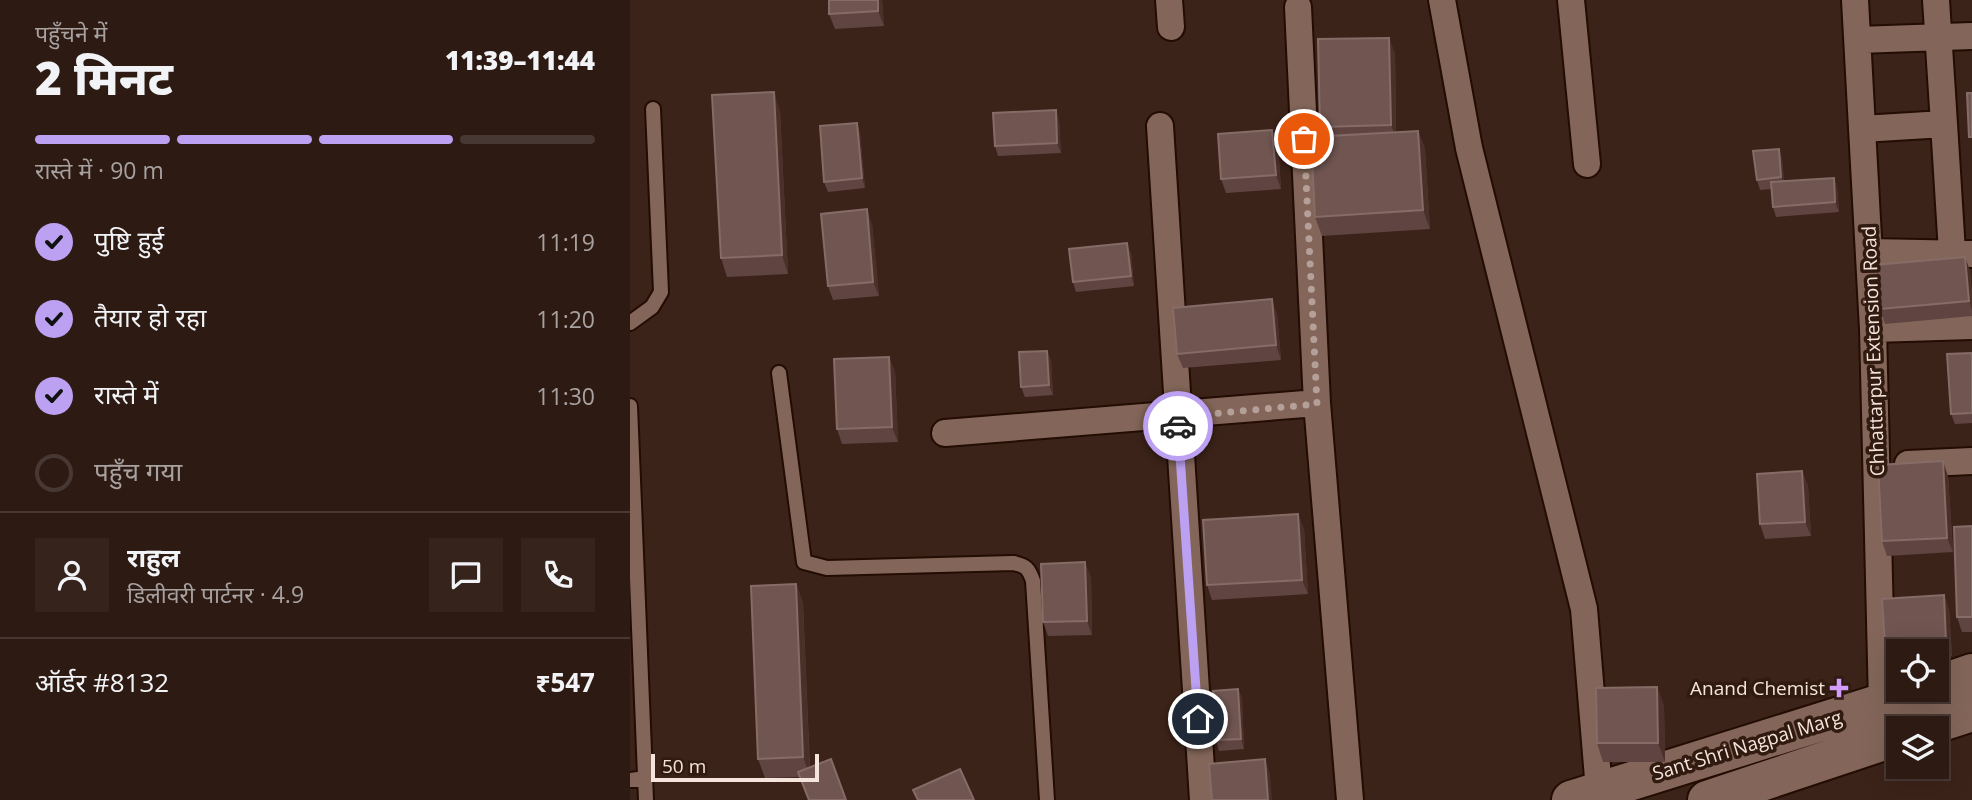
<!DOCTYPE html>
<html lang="hi">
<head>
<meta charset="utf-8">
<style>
  body { margin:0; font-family:"Open Sans","Noto Sans Devanagari",sans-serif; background:#35231c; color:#f1f3f6; height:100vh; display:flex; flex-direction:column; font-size:26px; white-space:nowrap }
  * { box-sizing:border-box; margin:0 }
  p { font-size:23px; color:#a7a1a0 }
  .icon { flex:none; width:38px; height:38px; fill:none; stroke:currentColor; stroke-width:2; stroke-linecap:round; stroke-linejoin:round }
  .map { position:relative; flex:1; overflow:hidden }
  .drawer { display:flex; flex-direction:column; background:#2d1a13; width:630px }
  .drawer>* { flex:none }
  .buttons { position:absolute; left:1256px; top:639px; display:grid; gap:14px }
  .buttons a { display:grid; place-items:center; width:63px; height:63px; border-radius:0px; background:#2d1a13; box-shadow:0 7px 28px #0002,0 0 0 2px #483833; font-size:35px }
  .scale { position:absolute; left:21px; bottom:18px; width:168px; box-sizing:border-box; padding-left:7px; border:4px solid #f5e4dc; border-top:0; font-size:19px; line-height:24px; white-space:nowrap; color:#f5e4dc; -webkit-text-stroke:5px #311a0f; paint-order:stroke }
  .pin { position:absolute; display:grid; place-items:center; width:60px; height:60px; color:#fff; margin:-30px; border:4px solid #fff; border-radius:50%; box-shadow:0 2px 7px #0007 }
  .courier { position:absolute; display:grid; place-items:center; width:70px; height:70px; margin:-35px; border:5px solid #bca0f2; border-radius:50%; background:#fff; color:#222; box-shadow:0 2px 9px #0007 }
  .head em { font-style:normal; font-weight:800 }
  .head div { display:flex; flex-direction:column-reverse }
  .head { display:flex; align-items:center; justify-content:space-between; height:119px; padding:0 35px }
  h1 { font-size:46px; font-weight:800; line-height:52px }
  .bar { display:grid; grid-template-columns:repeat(4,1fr); gap:10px 7px; align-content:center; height:84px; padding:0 35px }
  .bar i { height:9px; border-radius:5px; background:#483833 }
  .bar .selected { background:#bca0f2 }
  .bar p { grid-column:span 4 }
  .line { display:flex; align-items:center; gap:18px; padding:0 35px; border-top:2px solid #483833 }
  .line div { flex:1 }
  .round { display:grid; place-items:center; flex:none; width:74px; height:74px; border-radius:0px; background:#35231c }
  ol { padding:0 35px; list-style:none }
  li { display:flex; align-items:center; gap:21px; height:77px }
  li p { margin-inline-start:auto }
  li .icon { padding:7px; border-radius:50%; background:#bca0f2; color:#111; stroke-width:4 }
  li:last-child { color:#a7a1a0 }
  li i { width:38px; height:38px; border:4px solid #483833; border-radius:50% }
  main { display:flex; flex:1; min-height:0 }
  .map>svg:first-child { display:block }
</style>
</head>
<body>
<main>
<section class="drawer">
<div class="head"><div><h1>2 मिनट</h1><p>पहुँचने में</p></div><em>11:39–11:44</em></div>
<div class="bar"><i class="selected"></i><i class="selected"></i><i class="selected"></i><i></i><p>रास्ते में · 90 m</p></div>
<ol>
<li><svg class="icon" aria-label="check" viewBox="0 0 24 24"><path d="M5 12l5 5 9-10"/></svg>पुष्टि हुई<p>11:19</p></li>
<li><svg class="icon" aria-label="check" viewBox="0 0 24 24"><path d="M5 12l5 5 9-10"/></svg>तैयार हो रहा<p>11:20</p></li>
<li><svg class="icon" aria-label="check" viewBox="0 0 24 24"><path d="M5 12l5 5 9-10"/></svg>रास्ते में<p>11:30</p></li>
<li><i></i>पहुँच गया</li>
</ol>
<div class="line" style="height:126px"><a class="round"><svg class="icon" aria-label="person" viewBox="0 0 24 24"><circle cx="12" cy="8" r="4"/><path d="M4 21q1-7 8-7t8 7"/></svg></a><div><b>राहुल</b><p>डिलीवरी पार्टनर · 4.9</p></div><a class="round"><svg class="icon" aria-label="chat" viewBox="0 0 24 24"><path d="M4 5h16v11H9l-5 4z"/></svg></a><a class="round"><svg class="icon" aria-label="phone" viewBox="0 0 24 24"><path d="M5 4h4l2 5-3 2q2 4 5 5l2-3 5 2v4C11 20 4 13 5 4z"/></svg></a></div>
<div class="line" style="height:91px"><div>ऑर्डर #8132</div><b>₹547</b></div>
</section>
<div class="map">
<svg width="1342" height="800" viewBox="0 0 1342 800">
  <rect width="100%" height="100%" fill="#3c2319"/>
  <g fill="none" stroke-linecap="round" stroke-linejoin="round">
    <g stroke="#220c03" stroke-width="18">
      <path id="lane" d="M 0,323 L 22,307 L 31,292 L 23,109
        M 149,373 L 174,562 L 197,568 L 383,563 C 396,565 399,569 403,581 L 417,800
        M 0,406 L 16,800
        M 0,780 L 15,778"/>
    </g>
    <g stroke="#220c03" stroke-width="30">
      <path id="street" d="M 539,0 L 541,27
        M 812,0 L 839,148 L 954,609 L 969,790
        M 941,0 L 957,164
        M 1225,0 L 1243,329 L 1252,703
        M 1306,0 L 1314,124
        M 668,7 L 687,403 L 720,800
        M 1228,40 L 1342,36
        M 530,126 L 573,800
        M 1232,129 L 1314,124 L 1322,252
        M 1239,252 L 1342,254
        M 1243,329 L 1342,326
        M 315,433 L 687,403
        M 1278,464 L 1342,461"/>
    </g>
    <g stroke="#220c03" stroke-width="42">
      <path id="secondary" d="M 1307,685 L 1342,673
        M 1293,728 L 1342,712
        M 941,800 L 1293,690
        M 1077,800 L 1269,736"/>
    </g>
    <use href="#lane" stroke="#836659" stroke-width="14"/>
    <use href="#street" stroke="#836659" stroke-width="26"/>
    <use href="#secondary" stroke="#836659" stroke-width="38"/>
  </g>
  <path fill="#604441" d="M 199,0 L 252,0 L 254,26 L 205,29 L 199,14 Z
    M 765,53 L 766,132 L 788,131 L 795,149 L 800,229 L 692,236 L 685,217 L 693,136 L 690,127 Z
    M 150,111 L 158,274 L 97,277 L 91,258 Z
    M 429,120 L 431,153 L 368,156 L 365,146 Z
    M 227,123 L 230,133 L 235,188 L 198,192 L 194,182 Z
    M 648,144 L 651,189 L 596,193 L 591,179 Z
    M 1149,149 L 1152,159 L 1154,181 L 1204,178 L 1207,188 L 1209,212 L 1146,217 L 1143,207 L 1141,189 L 1130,190 L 1127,180 Z
    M 242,224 L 249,296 L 203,300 L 198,286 Z
    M 501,253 L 504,286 L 446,292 L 443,282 Z
    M 1335,257 L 1340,271 L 1342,294 L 1342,316 L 1255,324 L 1250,309 Z
    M 647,314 L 651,360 L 553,368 L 547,354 Z
    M 417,351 L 421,361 L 423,395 L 395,397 L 391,387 Z
    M 1342,353 L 1342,423 L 1325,424 L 1321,414 Z
    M 265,371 L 268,442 L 212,444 L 207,429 Z
    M 1172,471 L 1178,486 L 1181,536 L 1135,539 L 1130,524 Z
    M 1318,476 L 1323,552 L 1257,556 L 1252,541 Z
    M 1342,526 L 1342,632 L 1332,632 L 1327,617 Z
    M 674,529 L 678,594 L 582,600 L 577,585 Z
    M 461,577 L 462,635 L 418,636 L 413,622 Z
    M 166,584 L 173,603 L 180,768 L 170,777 L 135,778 L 128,759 Z
    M 1314,595 L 1319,610 L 1322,656 L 1307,657 L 1307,651 L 1269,651 L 1269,659 L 1260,660 L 1255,645 Z
    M 1027,687 L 1034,706 L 1035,762 L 973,762 L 967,743 Z
    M 608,689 L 612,699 L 614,749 L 589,751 L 586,740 Z"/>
  <path fill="#4b302a" d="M 248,0 L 252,0 L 254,26 L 248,11 Z
    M 759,38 L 765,53 L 766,140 L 761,125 Z
    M 144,92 L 150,111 L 158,274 L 152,255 Z
    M 426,110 L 429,120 L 431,153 L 427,143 Z
    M 227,123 L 230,133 L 235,188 L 232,178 Z
    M 642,130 L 648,144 L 651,189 L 646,175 Z
    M 788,131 L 795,149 L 800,229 L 793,210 Z
    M 1149,149 L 1152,159 L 1155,187 L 1151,177 Z
    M 1204,178 L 1207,188 L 1209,212 L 1205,202 Z
    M 237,209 L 242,224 L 249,296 L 243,282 Z
    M 497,243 L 501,253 L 504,286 L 501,276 Z
    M 1335,257 L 1340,271 L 1342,294 L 1342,310 L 1339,301 Z
    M 642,299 L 647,314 L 651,360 L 646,345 Z
    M 417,351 L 421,361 L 423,395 L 419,385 Z
    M 259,357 L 265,371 L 268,442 L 262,427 Z
    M 1313,461 L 1318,476 L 1323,552 L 1317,538 Z
    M 1172,471 L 1178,486 L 1181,536 L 1175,522 Z
    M 668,514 L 674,529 L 678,594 L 672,580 Z
    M 455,562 L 461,577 L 462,635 L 457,621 Z
    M 166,584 L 173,603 L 180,776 L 173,757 Z
    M 1314,595 L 1319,610 L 1322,656 L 1316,642 Z
    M 1027,687 L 1034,706 L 1035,762 L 1028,743 Z
    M 608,689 L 612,699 L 614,749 L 611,739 Z
    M 635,759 L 640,774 L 642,800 L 638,800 Z"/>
  <path fill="#705551" stroke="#856c67" stroke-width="2" d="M 199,0 L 248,0 L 248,11 L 199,14 Z
    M 759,38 L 761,125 L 690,127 L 688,39 Z
    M 144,92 L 152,255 L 91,258 L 82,95 Z
    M 1337,93 L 1342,93 L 1342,137 L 1339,137 Z
    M 426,110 L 427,143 L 365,146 L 363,113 Z
    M 227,123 L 232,178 L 194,182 L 190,126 Z
    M 642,130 L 646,175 L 591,179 L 588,134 Z
    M 788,131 L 793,210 L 685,217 L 681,137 Z
    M 1149,149 L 1151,177 L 1127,180 L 1123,151 Z
    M 1204,178 L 1205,202 L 1143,207 L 1141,182 Z
    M 237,209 L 243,282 L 198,286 L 191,214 Z
    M 497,243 L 501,276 L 443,282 L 439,249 Z
    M 1335,257 L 1339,301 L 1250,309 L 1245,265 Z
    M 642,299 L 646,345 L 547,354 L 543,308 Z
    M 417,351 L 419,385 L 391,387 L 389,352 Z
    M 1342,353 L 1342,413 L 1321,414 L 1317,354 Z
    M 259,357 L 262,427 L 207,429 L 204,359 Z
    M 1313,461 L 1317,538 L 1252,541 L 1248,465 Z
    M 1172,471 L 1175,522 L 1130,524 L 1127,474 Z
    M 668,514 L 672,580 L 577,585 L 573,520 Z
    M 1342,526 L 1342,617 L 1327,617 L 1324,527 Z
    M 455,562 L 457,621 L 413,622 L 411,564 Z
    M 166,584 L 173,757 L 128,759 L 121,586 Z
    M 1314,595 L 1316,642 L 1255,645 L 1252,599 Z
    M 1027,687 L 1028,743 L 967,743 L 966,688 Z
    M 608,689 L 611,739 L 586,740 L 583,691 Z
    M 201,759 L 216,800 L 179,800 L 168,772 Z
    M 635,759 L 638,800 L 582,800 L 579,764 Z
    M 330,769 L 344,800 L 288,800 L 283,790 Z"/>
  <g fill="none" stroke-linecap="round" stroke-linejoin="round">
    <path stroke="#b4a098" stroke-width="7" stroke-dasharray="0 12.6" d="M 548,426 L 547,417 L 687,404 L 674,139"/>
    <path stroke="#bca0f2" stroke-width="9" d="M 548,426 L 568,719"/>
  </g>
  <path fill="#d29dfd" stroke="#311a0f" stroke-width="2.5" d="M1205.5 677.5h7v7h7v7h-7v7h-7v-7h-7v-7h7z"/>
  <g text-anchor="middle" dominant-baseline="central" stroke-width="7" stroke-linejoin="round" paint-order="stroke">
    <g font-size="19" fill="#f5e4dc" stroke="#311a0f">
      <text transform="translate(1243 351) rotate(-92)">Chhattarpur Extension Road</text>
      <text transform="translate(1117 745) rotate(-17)">Sant Shri Nagpal Marg</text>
    </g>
    <g font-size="19" fill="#f5e4dc" stroke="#311a0f" text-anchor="end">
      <text x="1195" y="688">Anand Chemist</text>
    </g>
  </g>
</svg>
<div class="buttons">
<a><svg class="icon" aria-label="locate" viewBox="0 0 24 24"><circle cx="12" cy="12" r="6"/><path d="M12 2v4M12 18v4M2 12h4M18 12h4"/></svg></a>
<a><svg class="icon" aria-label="layers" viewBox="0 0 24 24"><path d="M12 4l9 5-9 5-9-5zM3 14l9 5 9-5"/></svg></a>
</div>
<div class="scale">50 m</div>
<div class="pin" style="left:674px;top:139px;background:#ea580c"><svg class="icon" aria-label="bag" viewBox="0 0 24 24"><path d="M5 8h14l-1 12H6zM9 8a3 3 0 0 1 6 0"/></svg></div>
<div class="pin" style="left:568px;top:719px;background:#1f2937"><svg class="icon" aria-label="home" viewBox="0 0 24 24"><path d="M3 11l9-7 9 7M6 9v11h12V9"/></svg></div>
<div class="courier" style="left:548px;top:426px"><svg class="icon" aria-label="car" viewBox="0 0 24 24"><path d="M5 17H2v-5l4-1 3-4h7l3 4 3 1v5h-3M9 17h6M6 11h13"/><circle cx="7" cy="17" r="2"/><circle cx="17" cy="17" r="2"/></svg></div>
</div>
</main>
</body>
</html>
